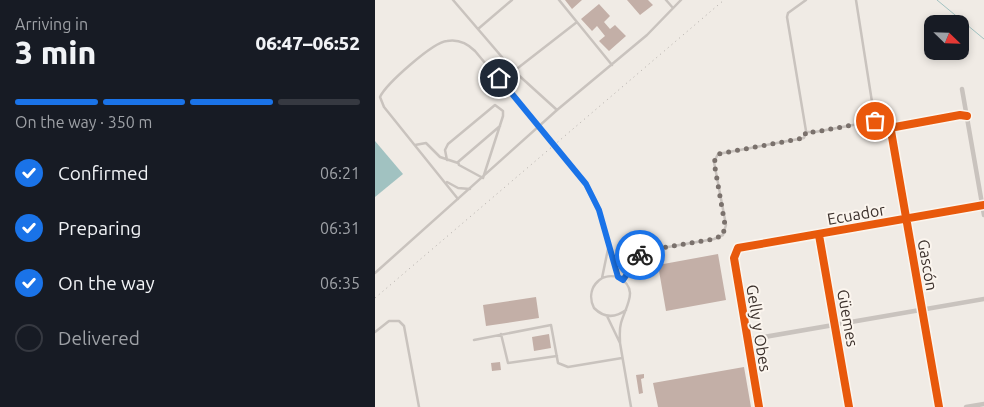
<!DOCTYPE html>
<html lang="en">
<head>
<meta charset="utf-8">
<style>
  body { margin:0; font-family:Ubuntu,sans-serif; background:#242831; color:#f1f3f6; height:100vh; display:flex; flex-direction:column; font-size:19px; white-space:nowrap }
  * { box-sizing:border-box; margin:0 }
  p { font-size:16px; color:#9ea1a6 }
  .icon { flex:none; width:28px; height:28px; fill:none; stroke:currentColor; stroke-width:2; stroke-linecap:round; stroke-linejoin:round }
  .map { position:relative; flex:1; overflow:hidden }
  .sheet { display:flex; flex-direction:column; background:#171b24; width:375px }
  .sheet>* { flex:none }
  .needle { width:32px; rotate:113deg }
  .fabs { position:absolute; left:549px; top:15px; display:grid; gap:10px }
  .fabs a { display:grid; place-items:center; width:45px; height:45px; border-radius:10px; background:#171b24; box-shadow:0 2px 8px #0003; font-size:25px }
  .pin { position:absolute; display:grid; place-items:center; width:42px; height:42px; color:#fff; margin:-21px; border:2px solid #fff; border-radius:50%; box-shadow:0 1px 5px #0007 }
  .courier { position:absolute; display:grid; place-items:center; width:50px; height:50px; margin:-25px; border:4px solid #1a73e8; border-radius:50%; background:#fff; color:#222; box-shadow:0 1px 6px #0007 }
  .summary em { font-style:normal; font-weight:800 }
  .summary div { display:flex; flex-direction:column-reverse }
  .summary { display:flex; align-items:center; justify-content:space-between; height:85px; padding:0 15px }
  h1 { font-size:32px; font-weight:800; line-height:38px }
  .bar { display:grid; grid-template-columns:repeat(4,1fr); gap:8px 5px; align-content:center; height:60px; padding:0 15px }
  .bar i { height:6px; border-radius:4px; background:#363941 }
  .bar .selected { background:#1a73e8 }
  .bar p { grid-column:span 4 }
  ol { padding:0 15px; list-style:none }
  li { display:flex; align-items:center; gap:15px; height:55px }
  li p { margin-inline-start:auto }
  li .icon { padding:5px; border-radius:50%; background:#1a73e8; color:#fff; stroke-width:4 }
  li:last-child { color:#9ea1a6 }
  li i { width:28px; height:28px; border:2px solid #363941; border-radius:50% }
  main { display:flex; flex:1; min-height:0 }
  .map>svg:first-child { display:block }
</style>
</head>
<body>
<main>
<section class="sheet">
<div class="summary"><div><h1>3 min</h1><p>Arriving in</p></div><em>06:47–06:52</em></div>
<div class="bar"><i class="selected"></i><i class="selected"></i><i class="selected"></i><i></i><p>On the way · 350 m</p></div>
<ol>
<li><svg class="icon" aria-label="check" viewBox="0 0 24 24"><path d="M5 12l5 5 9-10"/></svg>Confirmed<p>06:21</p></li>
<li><svg class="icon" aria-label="check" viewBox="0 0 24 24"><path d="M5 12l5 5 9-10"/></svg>Preparing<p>06:31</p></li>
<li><svg class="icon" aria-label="check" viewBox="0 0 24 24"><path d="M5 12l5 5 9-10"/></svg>On the way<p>06:35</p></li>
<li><i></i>Delivered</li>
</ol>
</section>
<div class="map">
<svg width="609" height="407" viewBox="0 0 609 407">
  <rect width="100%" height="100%" fill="#f0ebe5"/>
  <path fill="#a1c2c1" d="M 0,141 L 28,174 L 0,197 Z"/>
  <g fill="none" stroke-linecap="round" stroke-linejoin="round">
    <path stroke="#a1c2c1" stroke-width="1" d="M 562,0 L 609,39"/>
  </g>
  <path fill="#c3afa7" d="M 190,0 L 207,0 L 197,9 Z
    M 252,0 L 273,0 L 278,5 L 265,15 Z
    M 224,4 L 235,16 L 229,22 L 235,29 L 240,25 L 251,36 L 234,51 L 224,41 L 230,36 L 222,26 L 217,31 L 206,19 Z
    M 343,254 L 351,300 L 291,311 L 283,265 Z
    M 161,297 L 164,318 L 111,326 L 108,305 Z
    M 174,334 L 176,348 L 159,351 L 157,337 Z
    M 125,362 L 126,370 L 117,371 L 116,363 Z
    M 369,367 L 376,407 L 283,407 L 278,383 Z
    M 269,374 L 269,378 L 266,379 L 268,393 L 264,394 L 261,375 Z"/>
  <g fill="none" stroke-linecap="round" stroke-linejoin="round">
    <path stroke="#c9c3be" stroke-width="2.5" d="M 78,0 L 139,71 L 182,110
      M 184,0 L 237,65
      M 291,0 L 298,8
      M 103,29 L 137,0
      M 139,71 L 202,22
      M 431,132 L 440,132 L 500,121 L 481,0
      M 40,145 L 51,143 L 65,157 L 83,163
      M 72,160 L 70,150 L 73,144 L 120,105 L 128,111 L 128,116 L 108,178 L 84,165 L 83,162 L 125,126
      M 72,182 L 83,188 L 95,189
      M 83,199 L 9,107 L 5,97 C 11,84 58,42 72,41 C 83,39 92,43 100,51 L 211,184 L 224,210 L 243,277
      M 0,273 L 182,110 L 272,35 L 306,0
      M 227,278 L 233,249
      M 248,280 L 270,251 L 339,239 L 348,235 L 351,225 L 339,162 L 343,154 L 429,138 L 431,131 L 412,17 L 413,13 L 431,0
      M 232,316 L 245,343 C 245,336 244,330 246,323 C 251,305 265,289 243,277 C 224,272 210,290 219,308 C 229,318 240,318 251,310
      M 0,332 L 14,321 L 24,321 L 29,326 L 44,407
      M 126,334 L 133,363 L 182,356
      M 99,340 L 176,325 L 183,363 L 193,367 L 247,358
      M 245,343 L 256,407"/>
    <path stroke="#c9c3be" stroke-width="4.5" d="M 587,89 L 609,215
      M 444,235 L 474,407
      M 372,340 L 609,299
      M 384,407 L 359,258 L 363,248 L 609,205
      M 564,407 L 516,131 L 516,128 L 520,127 L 585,115 L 592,116
      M 591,407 L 609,404"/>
    <path stroke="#b1aca8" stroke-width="1" stroke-dasharray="1 4" stroke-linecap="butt" d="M 0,298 L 349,0"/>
    <g stroke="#fbf5ee" stroke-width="11">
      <path id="cycleway" d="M 444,235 L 474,407
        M 384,407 L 359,258 L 363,248 L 609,205
        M 564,407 L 516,131 L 516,128 L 520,127 L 585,115 L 592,116"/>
    </g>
    <use href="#cycleway" stroke="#e8590c" stroke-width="8"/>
  </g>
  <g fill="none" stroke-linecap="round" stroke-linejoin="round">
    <path stroke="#7a716c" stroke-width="5" stroke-dasharray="0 9" d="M 265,255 L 274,250 L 339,239 L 348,235 L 350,225 L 339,162 L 343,154 L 429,138 L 431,132 L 440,132 L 500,121"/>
    <path stroke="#1a73e8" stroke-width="6" d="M 124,78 L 211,184 L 224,210 L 243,277 L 248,280 L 265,255"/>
  </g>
  <g text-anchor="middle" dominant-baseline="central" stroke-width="4" stroke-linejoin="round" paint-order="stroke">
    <g font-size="16" fill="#3b302b" stroke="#fbf5ee">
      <text transform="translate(481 214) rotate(-10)">Ecuador</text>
      <text transform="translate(553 265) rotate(80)">Gascón</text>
      <text transform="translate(473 318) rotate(80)">Güemes</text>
      <text transform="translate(384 328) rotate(81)">Gelly y Obes</text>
    </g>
  </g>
</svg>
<div class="fabs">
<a><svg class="needle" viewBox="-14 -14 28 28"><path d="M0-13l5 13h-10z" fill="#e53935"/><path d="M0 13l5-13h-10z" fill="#9ea1a6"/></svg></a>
</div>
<div class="pin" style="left:500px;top:121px;background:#ea580c"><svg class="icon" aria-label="bag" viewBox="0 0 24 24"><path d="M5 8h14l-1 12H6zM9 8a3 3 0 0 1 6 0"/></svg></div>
<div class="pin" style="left:124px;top:78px;background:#1f2937"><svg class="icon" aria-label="home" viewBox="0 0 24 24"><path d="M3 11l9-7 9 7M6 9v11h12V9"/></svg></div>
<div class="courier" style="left:265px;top:255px"><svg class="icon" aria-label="bike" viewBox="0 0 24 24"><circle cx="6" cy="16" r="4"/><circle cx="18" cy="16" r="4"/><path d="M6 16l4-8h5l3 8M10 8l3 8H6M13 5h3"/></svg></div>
</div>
</main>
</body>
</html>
